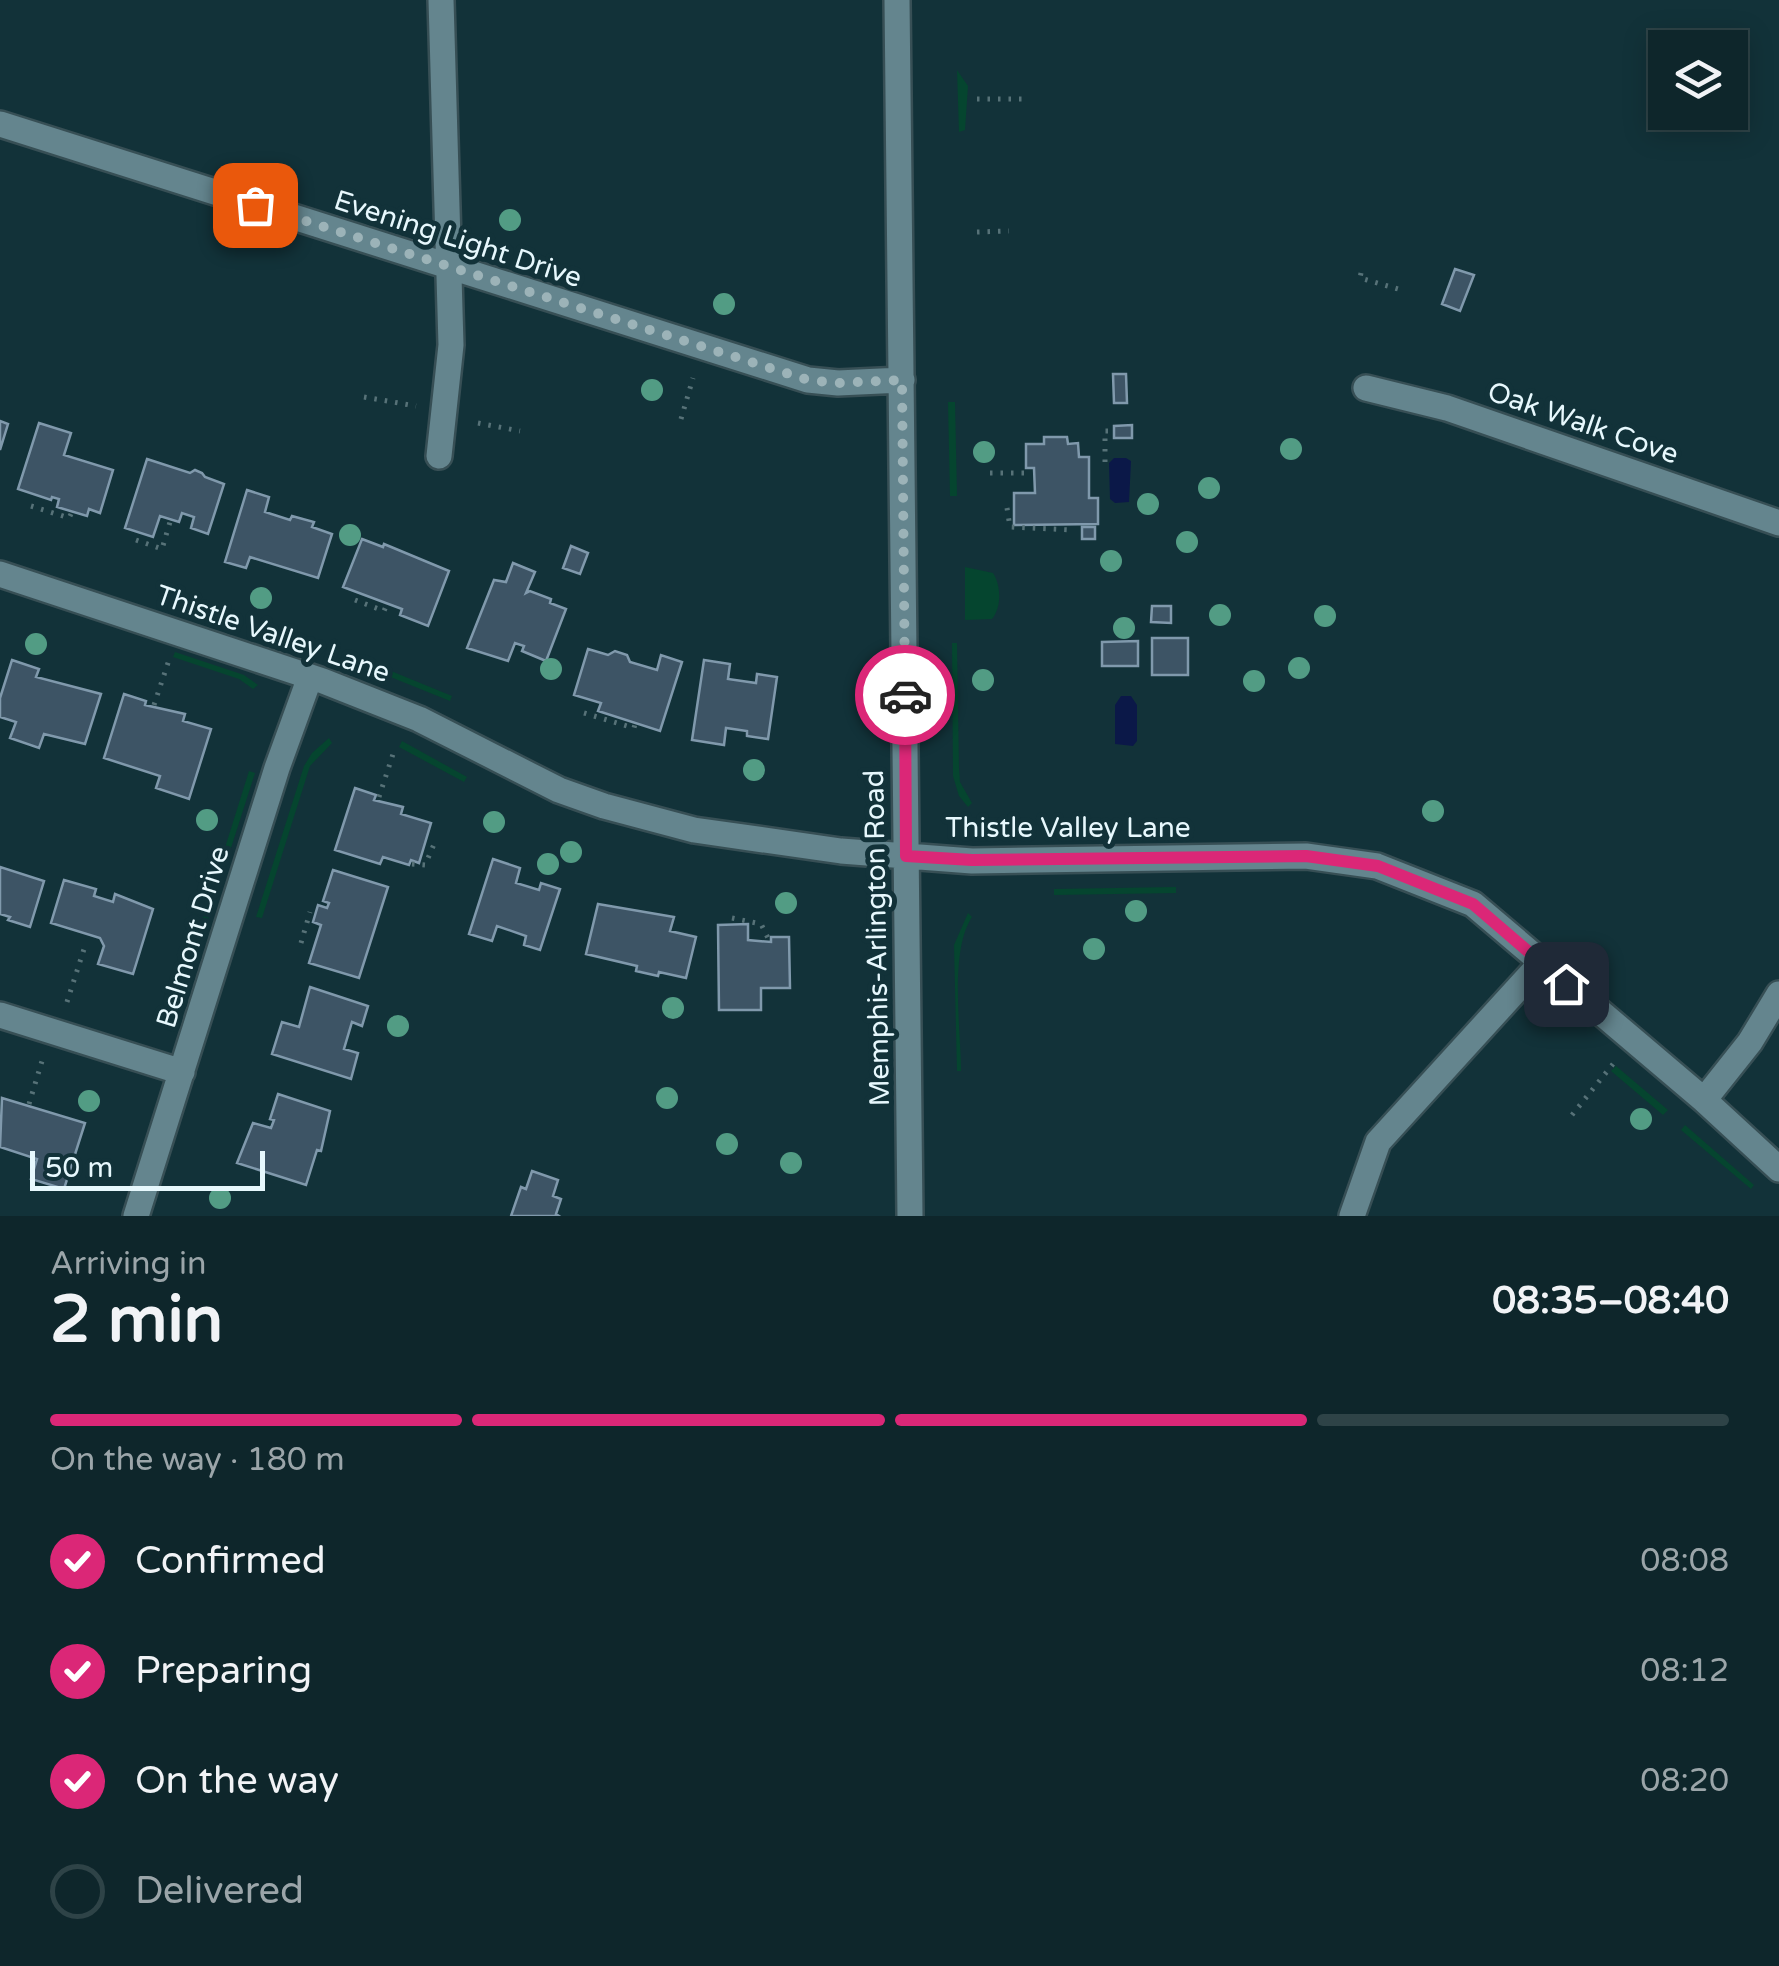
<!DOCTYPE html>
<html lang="en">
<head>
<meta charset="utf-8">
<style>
  body { margin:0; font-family:"Varela Round",sans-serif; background:#1c3237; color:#f1f3f6; height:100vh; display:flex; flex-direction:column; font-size:38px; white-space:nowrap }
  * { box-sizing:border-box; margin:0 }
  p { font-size:32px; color:#9ba5a9 }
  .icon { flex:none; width:55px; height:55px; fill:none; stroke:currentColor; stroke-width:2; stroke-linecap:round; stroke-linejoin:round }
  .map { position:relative; height:1216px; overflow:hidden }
  .panel { display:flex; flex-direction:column; background:#0e262b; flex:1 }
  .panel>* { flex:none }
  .buttons { position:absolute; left:1648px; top:30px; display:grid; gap:20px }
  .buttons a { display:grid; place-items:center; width:100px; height:100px; border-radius:0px; background:#0e262b; box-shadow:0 5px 25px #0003,0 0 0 2px #2e4347; font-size:50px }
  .scale { position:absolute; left:30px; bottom:25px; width:235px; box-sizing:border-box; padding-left:10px; border:5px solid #e7f8fd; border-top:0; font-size:28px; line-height:35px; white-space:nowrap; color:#e7f8fd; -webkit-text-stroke:8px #123239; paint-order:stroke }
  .pin { position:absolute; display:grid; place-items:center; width:85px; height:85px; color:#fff; margin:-42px; border-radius:20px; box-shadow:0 5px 15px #0006 }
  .courier { position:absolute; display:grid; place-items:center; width:100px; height:100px; margin:-50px; border:8px solid #db2777; border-radius:50%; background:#fff; color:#222; box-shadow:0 2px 12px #0007 }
  .headline em { font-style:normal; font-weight:800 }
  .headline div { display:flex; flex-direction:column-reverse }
  .headline { display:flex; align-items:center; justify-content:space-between; height:170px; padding:0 50px }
  h1 { font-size:65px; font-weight:800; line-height:75px }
  .bar { display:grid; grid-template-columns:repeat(4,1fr); gap:15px 10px; align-content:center; height:120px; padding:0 50px }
  .bar i { height:12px; border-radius:8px; background:#2e4347 }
  .bar .on { background:#db2777 }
  .bar p { grid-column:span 4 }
  ol { padding:0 50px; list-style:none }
  li { display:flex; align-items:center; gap:30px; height:110px }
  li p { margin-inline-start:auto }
  li .icon { padding:10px; border-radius:50%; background:#db2777; color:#fff; stroke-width:4 }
  li:last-child { color:#9ba5a9 }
  li i { width:55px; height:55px; border:5px solid #2e4347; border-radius:50% }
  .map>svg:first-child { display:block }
</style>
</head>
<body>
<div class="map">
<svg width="1779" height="1216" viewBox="0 0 1779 1216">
  <rect width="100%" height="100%" fill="#123239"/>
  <path fill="#05452f" d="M 957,70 L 968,86 L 965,130 L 959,132 Z
    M 948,402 L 955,402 L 957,496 L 950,496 Z
    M 965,567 L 993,573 C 1001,585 1002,607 992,619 L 965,620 Z
    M 952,643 L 957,643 L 959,768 L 960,782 L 972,803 L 968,807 L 959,796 L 953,776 Z
    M 175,652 L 244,675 L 258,685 L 253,689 L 239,679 L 173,657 Z
    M 347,653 L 452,696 L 450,701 L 346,659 Z
    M 329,738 L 332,743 L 310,766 L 262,918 L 256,917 L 304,766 L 312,753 Z
    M 402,741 L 467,777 L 464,782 L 399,747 Z
    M 249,771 L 255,773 L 198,951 L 193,950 Z
    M 1176,887 L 1176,893 L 1054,895 L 1054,889 Z
    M 968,913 L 972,917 C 949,952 961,1029 961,1071 L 957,1071 L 954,945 Z
    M 1616,1066 L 1668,1110 L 1663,1115 L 1611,1071 Z
    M 1685,1125 L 1754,1185 L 1751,1189 L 1681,1130 Z"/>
  <path fill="#0b1848" d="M 1114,458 L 1126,458 L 1131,461 L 1129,502 L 1115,503 L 1110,499 L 1109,463 Z
    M 1121,696 L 1131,696 L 1137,705 L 1137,741 L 1133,746 L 1115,744 L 1115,705 Z"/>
  <path fill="#3d5465" stroke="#8099ac" stroke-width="2.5" d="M 1455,269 L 1474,275 L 1460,311 L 1442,304 Z
    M 1113,374 L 1126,374 L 1127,403 L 1114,403 Z
    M 0,421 L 8,424 L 0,450 Z
    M 39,423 L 71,433 L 64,455 L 113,470 L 100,513 L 89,509 L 87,516 L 57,507 L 59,499 L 52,497 L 51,500 L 18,489 Z
    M 1132,425 L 1132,438 L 1114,438 L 1114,426 Z
    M 1044,437 L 1067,437 L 1068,444 L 1078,443 L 1079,457 L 1089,457 L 1089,498 L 1098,498 L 1098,524 L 1014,525 L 1014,493 L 1035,493 L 1034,468 L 1026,468 L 1026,444 L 1044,444 Z
    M 147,459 L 190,473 L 195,470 L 202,473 L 205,477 L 224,484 L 208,534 L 191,528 L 194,517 L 182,513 L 179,522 L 160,516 L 153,537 L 125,528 Z
    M 247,490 L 269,497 L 265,512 L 290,520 L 292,516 L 314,522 L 312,527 L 332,534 L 318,578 L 250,557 L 246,568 L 225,562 Z
    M 1082,527 L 1095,527 L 1095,539 L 1082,539 Z
    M 362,539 L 383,547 L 384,544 L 449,571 L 428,626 L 400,615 L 402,609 L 343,587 Z
    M 571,546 L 588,553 L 580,574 L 563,568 Z
    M 513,563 L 535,572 L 526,593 L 530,591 L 551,599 L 550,603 L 566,609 L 546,661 L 522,651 L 524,646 L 515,643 L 508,661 L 467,648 L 494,580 L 506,582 Z
    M 1152,606 L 1171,606 L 1171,623 L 1151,622 Z
    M 1152,638 L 1188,638 L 1188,675 L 1152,675 Z
    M 1138,641 L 1138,666 L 1102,666 L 1102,642 Z
    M 588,649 L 608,655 L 615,651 L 627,655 L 630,662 L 657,670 L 661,655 L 682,662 L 660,731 L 598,711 L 601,703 L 574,695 Z
    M 12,660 L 39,669 L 36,677 L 101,694 L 85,744 L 44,734 L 39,748 L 10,738 L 16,722 L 0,717 L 0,698 Z
    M 704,660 L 730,664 L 728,679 L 756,683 L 757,674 L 777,677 L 768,739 L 747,736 L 747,731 L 726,728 L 724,745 L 692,740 Z
    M 124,694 L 146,701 L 145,705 L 185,714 L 183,721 L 211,729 L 189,799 L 156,788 L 160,776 L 104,758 Z
    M 355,788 L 376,795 L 374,800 L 403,807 L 401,814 L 431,823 L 419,863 L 411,860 L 409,865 L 383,857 L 380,864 L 335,850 Z
    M 493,859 L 520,868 L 516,883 L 539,890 L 541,883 L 560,889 L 540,950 L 524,945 L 526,936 L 497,926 L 492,941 L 469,934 Z
    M 0,867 L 44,881 L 30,927 L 8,920 L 10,917 L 0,914 Z
    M 333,870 L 388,887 L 359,978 L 309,963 L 321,925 L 313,922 L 318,905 L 327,908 L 329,903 L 323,901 Z
    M 64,880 L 96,889 L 94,896 L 113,902 L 115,894 L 153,909 L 133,974 L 98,964 L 104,946 L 100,938 L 51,923 Z
    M 598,904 L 674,917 L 670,931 L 696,937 L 686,978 L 659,972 L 658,976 L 636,971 L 637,966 L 586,954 Z
    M 748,924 L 748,940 L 771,942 L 771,937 L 789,937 L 790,988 L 761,988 L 761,1010 L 719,1010 L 718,925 Z
    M 310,987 L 368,1006 L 362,1026 L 352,1022 L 344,1049 L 358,1053 L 351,1079 L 272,1054 L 282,1022 L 299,1027 Z
    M 278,1094 L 330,1111 L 321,1151 L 317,1150 L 306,1185 L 237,1163 L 253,1123 L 271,1128 L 274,1120 L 270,1119 Z
    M 2,1098 L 85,1123 L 64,1189 L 31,1179 L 37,1159 L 0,1147 Z
    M 532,1171 L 558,1180 L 553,1196 L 561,1199 L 556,1214 L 559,1216 L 511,1216 L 521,1187 L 526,1189 Z"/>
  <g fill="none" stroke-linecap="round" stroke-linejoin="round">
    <g stroke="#374f55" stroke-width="30">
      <path id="minor" d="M 897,0 L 910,1216
        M 0,124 L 808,380 L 838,383 L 902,380
        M 1366,388 L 1447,408 L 1779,523
        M 439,456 L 451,345 L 441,0
        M 0,574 L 323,681 L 419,719 L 559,790 L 604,806 L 694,830 L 841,851 L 972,861 L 1306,856 L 1377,866 L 1473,904 L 1704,1100 L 1779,1169
        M 0,1015 L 182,1072
        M 1704,1100 L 1750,1042 L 1779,994
        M 136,1216 L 277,768 L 310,677
        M 1352,1216 L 1378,1142 L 1541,963"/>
    </g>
    <path stroke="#577278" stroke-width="5" stroke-dasharray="2.5 8" stroke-linecap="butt" d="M 977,99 L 1025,99
      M 977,232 L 1009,231
      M 1361,273 L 1360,278 L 1405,291
      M 364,397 L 416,406
      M 681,419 L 693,378
      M 478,423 L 520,431
      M 1105,462 L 1105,431 L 1113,431
      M 990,473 L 1029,473
      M 31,506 L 69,518 L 71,514
      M 1007,508 L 1010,527 L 1072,530
      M 136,540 L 162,549 L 170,522
      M 355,600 L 384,611 L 387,604
      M 154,705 L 169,660
      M 584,713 L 634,728 L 635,724
      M 379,797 L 395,748
      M 412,864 L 425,865 L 435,842
      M 732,918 L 761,924 L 768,938
      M 301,943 L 310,912
      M 67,1002 L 85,946
      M 29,1104 L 42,1061
      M 1572,1115 L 1613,1064"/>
    <use href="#minor" stroke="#64858e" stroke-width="25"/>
  </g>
  <g fill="#529c84">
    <circle cx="510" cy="220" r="11"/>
    <circle cx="724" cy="304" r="11"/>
    <circle cx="652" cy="390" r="11"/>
    <circle cx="1291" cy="449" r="11"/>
    <circle cx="984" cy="452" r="11"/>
    <circle cx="1209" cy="488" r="11"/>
    <circle cx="1148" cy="504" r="11"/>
    <circle cx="350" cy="535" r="11"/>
    <circle cx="1187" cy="542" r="11"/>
    <circle cx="1111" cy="561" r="11"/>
    <circle cx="261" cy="598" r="11"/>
    <circle cx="1220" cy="615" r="11"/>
    <circle cx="1325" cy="616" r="11"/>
    <circle cx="1124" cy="628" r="11"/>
    <circle cx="36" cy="644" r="11"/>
    <circle cx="1299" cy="668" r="11"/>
    <circle cx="551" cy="669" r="11"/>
    <circle cx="983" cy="680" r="11"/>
    <circle cx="1254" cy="681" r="11"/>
    <circle cx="754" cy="770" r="11"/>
    <circle cx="1433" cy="811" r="11"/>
    <circle cx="207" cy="820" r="11"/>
    <circle cx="494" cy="822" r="11"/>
    <circle cx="571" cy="852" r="11"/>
    <circle cx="548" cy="864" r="11"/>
    <circle cx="786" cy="903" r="11"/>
    <circle cx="1136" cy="911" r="11"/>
    <circle cx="1094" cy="949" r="11"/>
    <circle cx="673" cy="1008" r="11"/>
    <circle cx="398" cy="1026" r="11"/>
    <circle cx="667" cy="1098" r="11"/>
    <circle cx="89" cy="1101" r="11"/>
    <circle cx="1641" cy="1119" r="11"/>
    <circle cx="727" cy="1144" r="11"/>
    <circle cx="791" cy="1163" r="11"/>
    <circle cx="220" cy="1198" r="11"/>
  </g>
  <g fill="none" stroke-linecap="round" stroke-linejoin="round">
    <path stroke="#9cb3b8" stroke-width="10" stroke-dasharray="0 18" d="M 255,205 L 808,380 L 838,383 L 902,380 L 905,695"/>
    <path stroke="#db2777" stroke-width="12" d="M 905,695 L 906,856 L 972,860 L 1306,856 L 1378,866 L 1473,904 L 1566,984"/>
  </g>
  <g text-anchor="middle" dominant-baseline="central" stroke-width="10" stroke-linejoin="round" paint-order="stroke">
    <g font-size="28" fill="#e7f8fd" stroke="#123239">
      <text transform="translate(458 239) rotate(18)">Evening Light Drive</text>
      <text transform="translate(1583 423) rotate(19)">Oak Walk Cove</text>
      <text transform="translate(273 634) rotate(19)">Thistle Valley Lane</text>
      <text x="1068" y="828">Thistle Valley Lane</text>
      <text transform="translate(193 937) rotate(-73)">Belmont Drive</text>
      <text transform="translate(877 938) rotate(-91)">Memphis-Arlington Road</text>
    </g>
  </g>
</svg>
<div class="buttons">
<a><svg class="icon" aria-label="layers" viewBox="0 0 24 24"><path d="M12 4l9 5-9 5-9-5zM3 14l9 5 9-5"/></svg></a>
</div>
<div class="scale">50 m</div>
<div class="pin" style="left:255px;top:205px;background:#ea580c"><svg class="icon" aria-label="bag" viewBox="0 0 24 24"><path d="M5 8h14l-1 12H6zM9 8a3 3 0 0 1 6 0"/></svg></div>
<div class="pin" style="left:1566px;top:984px;background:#1f2937"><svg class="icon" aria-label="home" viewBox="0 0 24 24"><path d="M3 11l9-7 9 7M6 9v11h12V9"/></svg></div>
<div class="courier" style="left:905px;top:695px"><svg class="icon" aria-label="car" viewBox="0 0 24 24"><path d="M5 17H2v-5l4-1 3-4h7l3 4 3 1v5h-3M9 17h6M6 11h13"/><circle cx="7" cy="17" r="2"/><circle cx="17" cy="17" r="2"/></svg></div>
</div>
<section class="panel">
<div class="headline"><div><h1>2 min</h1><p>Arriving in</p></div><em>08:35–08:40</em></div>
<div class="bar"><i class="on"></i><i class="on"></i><i class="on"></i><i></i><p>On the way · 180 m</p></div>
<ol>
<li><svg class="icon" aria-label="check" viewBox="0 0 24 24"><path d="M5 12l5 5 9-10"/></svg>Confirmed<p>08:08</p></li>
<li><svg class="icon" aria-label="check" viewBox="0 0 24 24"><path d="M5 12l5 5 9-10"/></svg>Preparing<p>08:12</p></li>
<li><svg class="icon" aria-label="check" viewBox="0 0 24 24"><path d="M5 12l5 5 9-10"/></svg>On the way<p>08:20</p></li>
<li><i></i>Delivered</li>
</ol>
</section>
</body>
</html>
